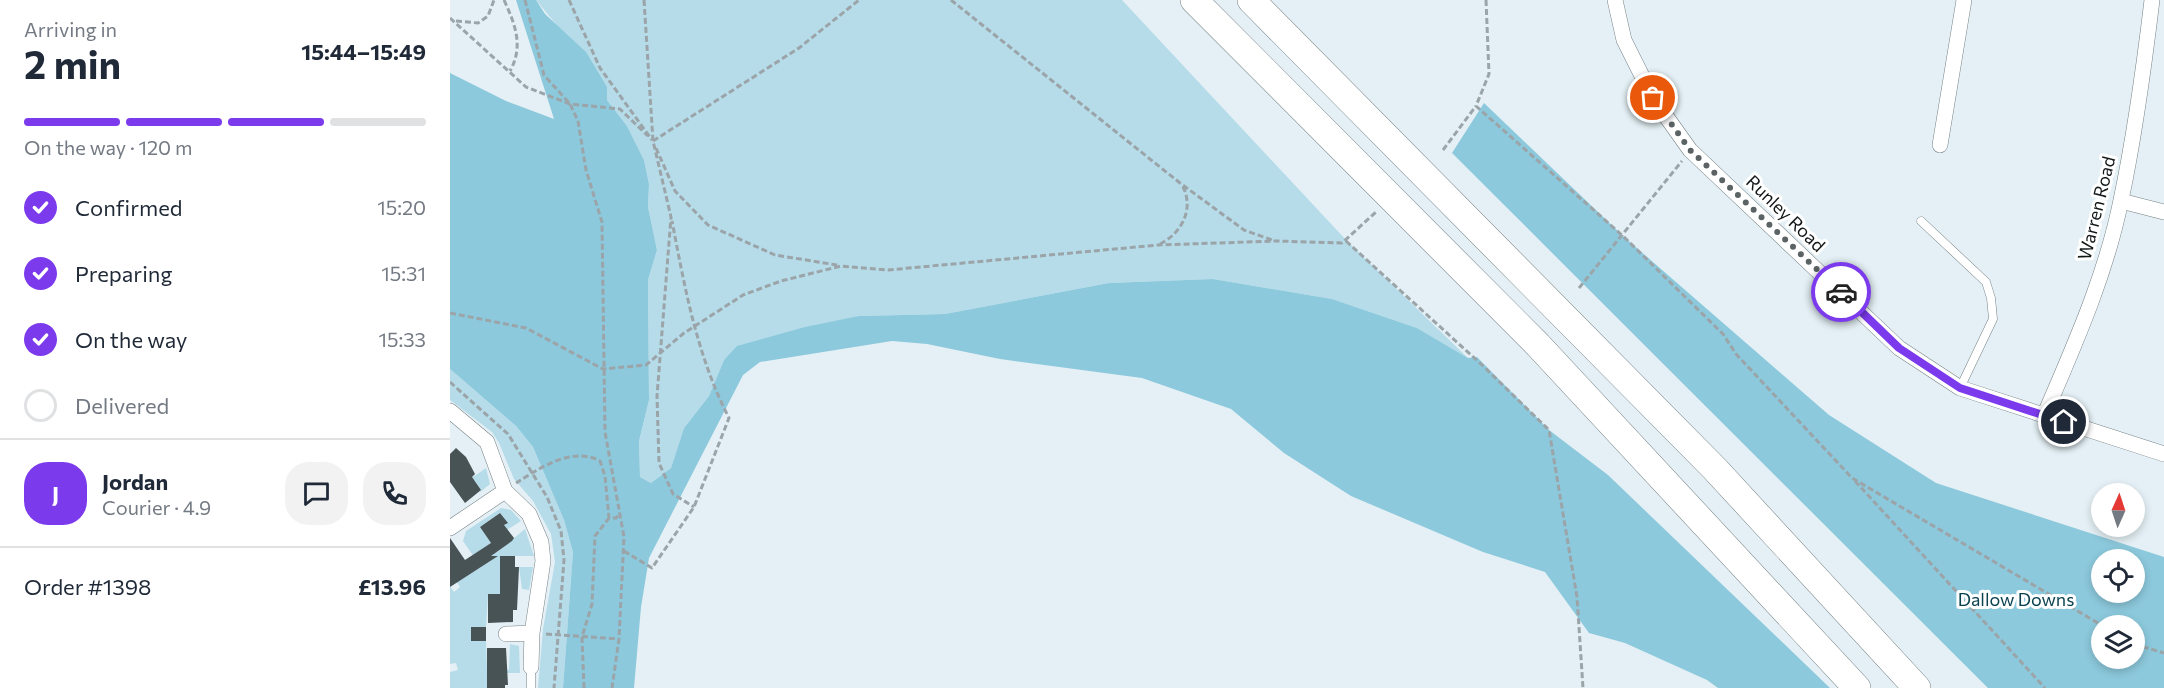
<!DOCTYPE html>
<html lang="en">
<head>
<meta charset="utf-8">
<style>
  body { margin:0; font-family:Commissioner,sans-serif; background:#f2f2f3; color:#1f2937; height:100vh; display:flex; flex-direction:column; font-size:22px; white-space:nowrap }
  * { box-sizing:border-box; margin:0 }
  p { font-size:20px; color:#747a83 }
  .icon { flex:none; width:33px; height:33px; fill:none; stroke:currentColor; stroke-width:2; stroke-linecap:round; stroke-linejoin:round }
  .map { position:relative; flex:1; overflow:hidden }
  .drawer { display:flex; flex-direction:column; background:#fff; width:450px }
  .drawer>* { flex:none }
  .needle { width:39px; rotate:3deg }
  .tools { position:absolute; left:1641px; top:483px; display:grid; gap:12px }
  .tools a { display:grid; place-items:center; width:54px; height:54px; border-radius:50%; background:#fff; box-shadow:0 3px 9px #0003; font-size:30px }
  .pin { position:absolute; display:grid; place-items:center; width:51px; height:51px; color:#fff; margin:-26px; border:3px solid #fff; border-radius:50%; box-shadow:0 2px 6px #0007 }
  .courier { position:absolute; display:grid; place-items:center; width:60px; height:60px; margin:-30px; border:4px solid #7c3aed; border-radius:50%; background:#fff; color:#222; box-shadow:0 2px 8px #0007 }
  .overview em { font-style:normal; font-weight:700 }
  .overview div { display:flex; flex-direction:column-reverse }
  .overview { display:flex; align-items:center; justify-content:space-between; height:102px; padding:0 24px }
  h1 { font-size:39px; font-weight:700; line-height:45px }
  .bar { display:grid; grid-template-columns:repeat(4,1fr); gap:9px 6px; align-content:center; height:72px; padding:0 24px }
  .bar i { height:8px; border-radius:4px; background:#e0e1e3 }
  .bar .current { background:#7c3aed }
  .bar p { grid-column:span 4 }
  .line { display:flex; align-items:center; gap:15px; padding:0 24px; border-top:2px solid #e0e1e3 }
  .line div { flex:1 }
  .round { display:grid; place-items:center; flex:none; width:63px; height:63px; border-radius:24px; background:#f2f2f3 }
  ol { padding:0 24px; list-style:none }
  li { display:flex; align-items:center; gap:18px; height:66px }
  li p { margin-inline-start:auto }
  li .icon { padding:6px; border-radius:50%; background:#7c3aed; color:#fff; stroke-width:4 }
  li:last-child { color:#747a83 }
  li i { width:33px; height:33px; border:3px solid #e0e1e3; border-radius:50% }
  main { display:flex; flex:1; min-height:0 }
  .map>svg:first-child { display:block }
</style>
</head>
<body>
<main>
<section class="drawer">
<div class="overview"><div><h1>2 min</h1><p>Arriving in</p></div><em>15:44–15:49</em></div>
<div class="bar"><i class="current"></i><i class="current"></i><i class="current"></i><i></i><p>On the way · 120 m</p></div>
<ol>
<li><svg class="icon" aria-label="check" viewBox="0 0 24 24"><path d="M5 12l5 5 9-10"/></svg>Confirmed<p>15:20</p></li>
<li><svg class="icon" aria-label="check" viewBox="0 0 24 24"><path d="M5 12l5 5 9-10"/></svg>Preparing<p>15:31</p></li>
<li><svg class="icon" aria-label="check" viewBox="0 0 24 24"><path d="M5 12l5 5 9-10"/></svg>On the way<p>15:33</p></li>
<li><i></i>Delivered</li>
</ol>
<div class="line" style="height:108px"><b class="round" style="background:#7c3aed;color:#fff">J</b><div><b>Jordan</b><p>Courier · 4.9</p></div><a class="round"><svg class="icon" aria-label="chat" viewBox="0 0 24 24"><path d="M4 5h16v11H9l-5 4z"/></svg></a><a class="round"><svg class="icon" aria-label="phone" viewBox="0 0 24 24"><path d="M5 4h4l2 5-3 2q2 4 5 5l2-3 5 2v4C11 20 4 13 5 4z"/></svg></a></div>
<div class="line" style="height:78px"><div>Order #1398</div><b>£13.96</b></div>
</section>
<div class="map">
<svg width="1714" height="688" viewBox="0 0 1714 688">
  <rect width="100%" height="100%" fill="#e4f0f5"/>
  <path fill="#b6dce9" d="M 86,0 L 672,0 L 897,241 L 1018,358 L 967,328 L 882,299 L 763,279 L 659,283 L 495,314 L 409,316 L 274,360 L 259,396 L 234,428 L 221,468 L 201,483 L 190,477 L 189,441 L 199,400 L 198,280 L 207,250 L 198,207 L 199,184 L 194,160 L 177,126 L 157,100 L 157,87 Z
    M 0,369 L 66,426 L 83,447 L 114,520 L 123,552 L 113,688 L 88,688 L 93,629 L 105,562 L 101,534 L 83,501 L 64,479 L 49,443 L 42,432 L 0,400 Z
    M 36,468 L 40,484 L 29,493 L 31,490 L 25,481 L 22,482 L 20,479 Z
    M 51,508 L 61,510 L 71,521 L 55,531 L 52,527 L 57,523 L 50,513 L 30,527 L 47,552 L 75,529 L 84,556 L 50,556 L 50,589 L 56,594 L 38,595 L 36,627 L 21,627 L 21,641 L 36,641 L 37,670 L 59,670 L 60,644 L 69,646 L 70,673 L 37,673 L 37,688 L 0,688 L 0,672 L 8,670 L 6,663 L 0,664 L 0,586 L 4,592 L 10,587 L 1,573 L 16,559 L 24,571 L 31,567 L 13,541 L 16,531 Z
    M 69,567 L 83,567 L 79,590 L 72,589 Z"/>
  <path fill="#8cc9dc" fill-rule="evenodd" d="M 66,0 L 86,0 L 95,14 L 136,52 L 157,87 L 157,100 L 177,126 L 194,160 L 199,184 L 198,207 L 207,250 L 198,280 L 199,400 L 189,441 L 190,477 L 201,483 L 221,468 L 234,428 L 259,396 L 274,360 L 287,346 L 355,327 L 409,316 L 495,314 L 659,283 L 763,279 L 882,299 L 967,328 L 1018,358 L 1027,357 L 1099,430 L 1158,475 L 1380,688 L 1268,688 L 1257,680 L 1175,643 L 1139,633 L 1095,572 L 1033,552 L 901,496 L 834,453 L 781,409 L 692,378 L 550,359 L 477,344 L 442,341 L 310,362 L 293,375 L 199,558 L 191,607 L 184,688 L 113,688 L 123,552 L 114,520 L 83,447 L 66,426 L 0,369 L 0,73 L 56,101 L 104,119 Z
    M 1034,103 L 1173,236 L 1379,415 L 1486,483 L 1714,557 L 1714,688 L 1538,688 L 1002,153 ZM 1652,560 L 1684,560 L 1684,592 L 1652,592 ZM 1652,626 L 1684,626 L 1684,658 L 1652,658 Z"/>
  <path fill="#485356" d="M 6,448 L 16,457 L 25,474 L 22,477 L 31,490 L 15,503 L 0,482 L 0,454 Z
    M 50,513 L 58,523 L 54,525 L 64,538 L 62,541 L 41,556 L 48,556 L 0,587 L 0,538 L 15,560 L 41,543 L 30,527 Z
    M 50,556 L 65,556 L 65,567 L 69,567 L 67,610 L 63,610 L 63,622 L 38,623 L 38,594 L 50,594 Z
    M 21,627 L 36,627 L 36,641 L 21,641 Z
    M 37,648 L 56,648 L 58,685 L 55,685 L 55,688 L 37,688 Z"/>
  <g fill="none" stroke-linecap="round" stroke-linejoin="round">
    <g stroke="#768185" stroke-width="9">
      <path id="service" d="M 1471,221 L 1536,282 L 1541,298 L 1543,319 L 1510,388
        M 81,667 L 81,688"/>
    </g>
    <g stroke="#768185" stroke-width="16">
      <path id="minor" d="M 1165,0 L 1174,40 L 1203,98 L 1240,150 L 1449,348 L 1510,388 L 1714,454
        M 1490,145 L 1514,0
        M 1671,201 L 1714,212
        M 0,411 L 37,442 L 55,491 L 79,514 L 91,542 L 93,561 L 82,633 L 81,667
        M 1594,416 C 1624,346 1656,275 1671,200 C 1685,134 1694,67 1702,0
        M 0,528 L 55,491
        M 56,634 L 82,633"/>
    </g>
    <g stroke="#768185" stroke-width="28">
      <path id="motorway" d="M 744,0 L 1088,345 L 1407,688
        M 801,0 L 1265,469 L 1467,688"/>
    </g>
    <path stroke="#9ba4a8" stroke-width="3" stroke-dasharray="6 3" stroke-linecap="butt" d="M 54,0 C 65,24 74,46 60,71
      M 75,0 L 94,75 L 120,104 L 128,121 L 136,170 L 152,222 L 155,432 L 174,537 L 169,639 L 162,688
      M 119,0 L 150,68 L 202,140
      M 194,0 L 203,141 L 221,217 L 207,396 L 209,463 L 223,494 L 244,507
      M 501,0 L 730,183 L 794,230 L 825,241
      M 1036,0 L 1039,74 L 1026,106 L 1173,236 L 1273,334 L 1286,354 L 1402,478 L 1653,626
      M 0,18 L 76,87 L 120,104 L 170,109 L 198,136
      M 6,21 L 28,23 L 38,16 L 44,0
      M 203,141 L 349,48 L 409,0
      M 206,148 L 225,191 L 258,225 L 325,255 L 387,265
      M 993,150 L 1026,106
      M 896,241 L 1032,365 L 1099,430 L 1127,597 L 1133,688
      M 710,244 C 732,233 745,208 732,185
      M 1129,288 L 1232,161
      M 0,313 L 76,328 L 153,369 L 196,365 L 234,333 L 293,295 L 331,281 L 391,266 L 438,270 L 708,245 L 827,241 L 892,243 L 926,212
      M 0,382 L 58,434 L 97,497 L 111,531 L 114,560 L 104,688
      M 1405,481 L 1595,688
      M 66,483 C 90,468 122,446 150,461 L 155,476 L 159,518 L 166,518 L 170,513
      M 174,551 L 202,568 L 244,507 L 279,418 C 247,356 235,289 222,221
      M 96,634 L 169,639
      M 1684,644 L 1714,653
      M 134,688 L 132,637 L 142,604 L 145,536 L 159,518"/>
    <use href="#service" stroke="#fff" stroke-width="8"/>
    <use href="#minor" stroke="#fff" stroke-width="15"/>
    <use href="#motorway" stroke="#fff" stroke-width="27"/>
  </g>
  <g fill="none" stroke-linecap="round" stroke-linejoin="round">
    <path stroke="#5c6365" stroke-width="6" stroke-dasharray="0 10.8" d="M 1203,98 L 1240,150 L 1391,292"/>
    <path stroke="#7c3aed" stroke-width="8" d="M 1391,292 L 1449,348 L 1510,388 L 1614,422"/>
  </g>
  <g text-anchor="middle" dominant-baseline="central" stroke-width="6" stroke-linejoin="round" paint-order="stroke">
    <g font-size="18" fill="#121718" stroke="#fff">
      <text transform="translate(1646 208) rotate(-76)">Warren Road</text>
      <text transform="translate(1336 213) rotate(44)">Runley Road</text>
    </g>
    <g font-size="18" fill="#0b4250" stroke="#fff">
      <text x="1566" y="599">Dallow Downs</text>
    </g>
  </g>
</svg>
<div class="tools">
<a><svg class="needle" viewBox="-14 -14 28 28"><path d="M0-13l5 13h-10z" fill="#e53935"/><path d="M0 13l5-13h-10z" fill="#747a83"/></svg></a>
<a><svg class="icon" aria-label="locate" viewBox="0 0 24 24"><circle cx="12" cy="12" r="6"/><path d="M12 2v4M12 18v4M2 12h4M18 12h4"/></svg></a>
<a><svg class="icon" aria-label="layers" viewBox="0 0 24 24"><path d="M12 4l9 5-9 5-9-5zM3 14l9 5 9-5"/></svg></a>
</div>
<div class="pin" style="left:1203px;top:98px;background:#ea580c"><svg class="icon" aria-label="bag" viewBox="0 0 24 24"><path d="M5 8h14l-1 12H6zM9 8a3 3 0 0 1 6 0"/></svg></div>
<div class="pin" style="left:1614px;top:422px;background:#1f2937"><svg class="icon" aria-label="home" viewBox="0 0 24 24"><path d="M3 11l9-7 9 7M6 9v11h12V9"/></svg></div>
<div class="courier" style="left:1391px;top:292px"><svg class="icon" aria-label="car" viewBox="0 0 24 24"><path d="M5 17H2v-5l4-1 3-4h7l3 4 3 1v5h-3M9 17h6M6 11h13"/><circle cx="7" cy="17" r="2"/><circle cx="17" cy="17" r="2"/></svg></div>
</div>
</main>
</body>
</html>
